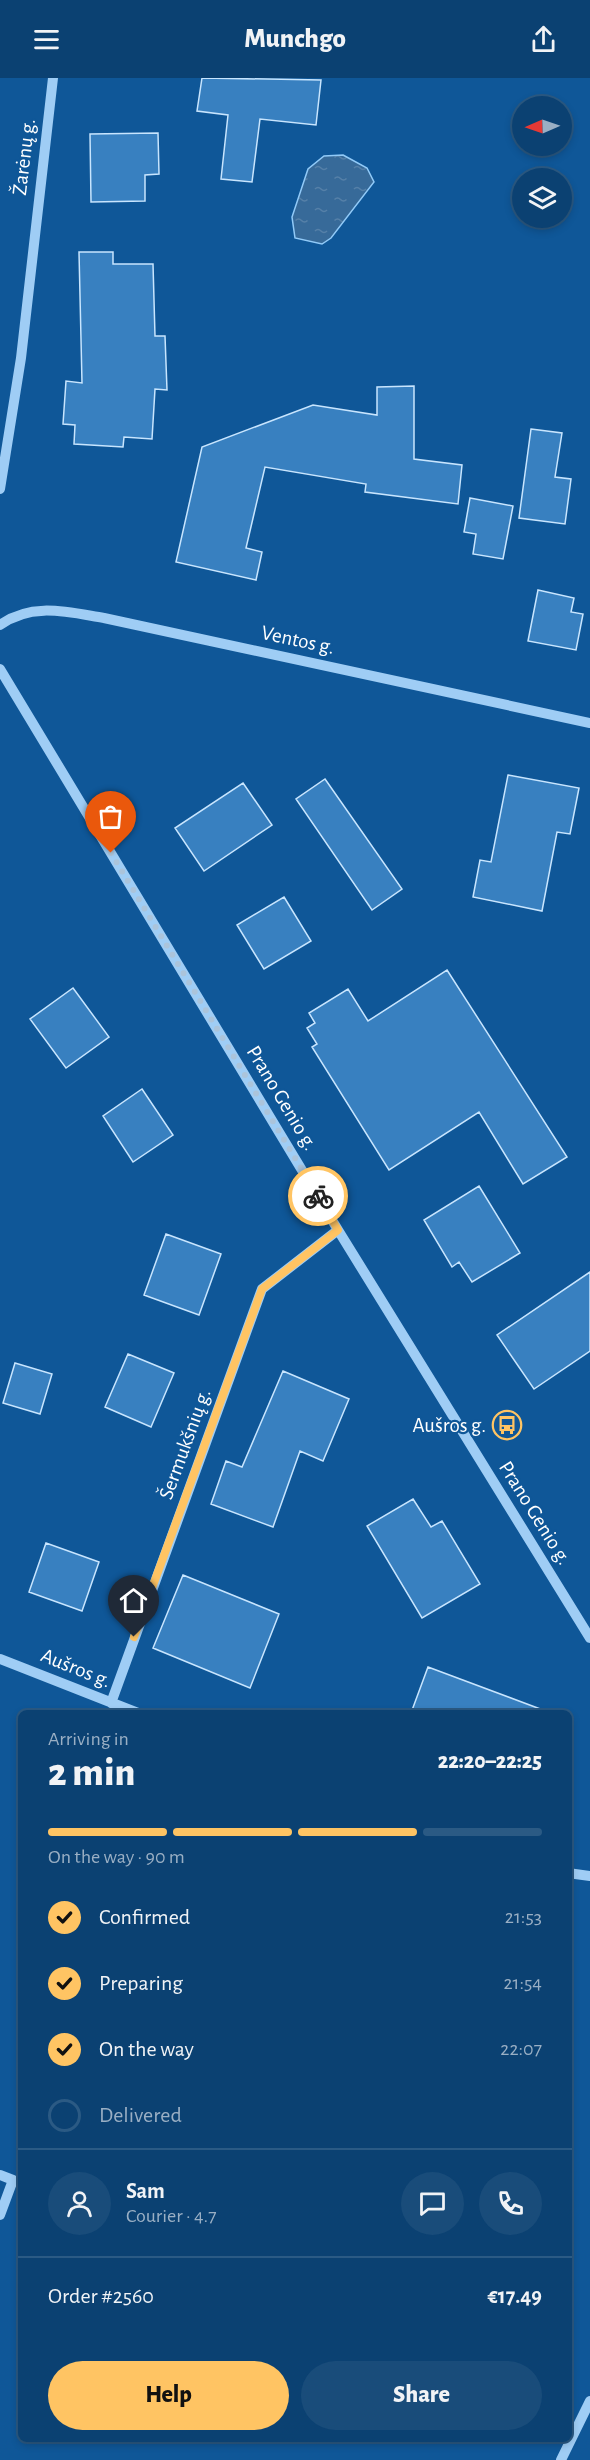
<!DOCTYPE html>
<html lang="en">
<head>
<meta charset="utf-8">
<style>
  body { margin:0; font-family:"Alegreya Sans",sans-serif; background:#194c7a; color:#f1f3f6; height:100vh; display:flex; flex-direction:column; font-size:22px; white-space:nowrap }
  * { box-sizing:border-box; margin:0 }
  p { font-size:20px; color:#9aafc4 }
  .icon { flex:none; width:33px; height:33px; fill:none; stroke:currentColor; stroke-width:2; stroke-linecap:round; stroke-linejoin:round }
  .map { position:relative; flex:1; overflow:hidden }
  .sheet { position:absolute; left:18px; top:1632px; width:554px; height:732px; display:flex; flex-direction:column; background:#0b4172; border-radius:9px; box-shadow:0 3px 9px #0003,0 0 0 2px #2b5a84 }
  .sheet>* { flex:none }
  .needle { width:39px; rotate:268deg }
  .tools { position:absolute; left:512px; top:18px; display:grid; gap:12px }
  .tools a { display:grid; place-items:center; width:60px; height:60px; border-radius:50%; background:#0b4172; box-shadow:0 3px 9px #0003,0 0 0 2px #2b5a84; font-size:30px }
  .pin { position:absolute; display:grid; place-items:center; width:51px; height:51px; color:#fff; margin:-62px -26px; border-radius:50% 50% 50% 0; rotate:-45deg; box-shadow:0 0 6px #0007 }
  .pin .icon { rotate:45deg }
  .courier { position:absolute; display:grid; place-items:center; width:60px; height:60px; margin:-30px; border:4px solid #ffc463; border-radius:50%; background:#fff; color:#222; box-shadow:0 2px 8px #0007 }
  .headline em { font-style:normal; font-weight:800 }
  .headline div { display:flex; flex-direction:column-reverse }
  .headline { display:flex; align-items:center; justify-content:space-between; height:102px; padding:0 30px }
  h1 { font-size:39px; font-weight:800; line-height:45px }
  .bar { display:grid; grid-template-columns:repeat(4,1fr); gap:9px 6px; align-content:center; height:72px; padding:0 30px }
  .bar i { height:8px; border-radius:4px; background:#2b5a84 }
  .bar .current { background:#ffc463 }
  .bar p { grid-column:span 4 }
  .line { display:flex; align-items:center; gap:15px; padding:0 30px; border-top:2px solid #2b5a84 }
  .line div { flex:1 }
  .round { display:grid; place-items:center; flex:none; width:63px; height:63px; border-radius:32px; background:#194c7a }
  ol { padding:0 30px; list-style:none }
  li { display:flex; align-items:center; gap:18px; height:66px }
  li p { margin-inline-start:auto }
  li .icon { padding:6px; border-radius:50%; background:#ffc463; color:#111; stroke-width:4 }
  li:last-child { color:#9aafc4 }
  li i { width:33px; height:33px; border:3px solid #2b5a84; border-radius:50% }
  .cta { display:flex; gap:12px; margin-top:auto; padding:12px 30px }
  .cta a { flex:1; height:69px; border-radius:36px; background:#ffc463; color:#111; font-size:24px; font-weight:800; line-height:69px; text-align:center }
  .cta a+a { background:#194c7a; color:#f1f3f6 }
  header { display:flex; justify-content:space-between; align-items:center; height:78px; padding:0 30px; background:#0b4172; font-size:27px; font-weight:800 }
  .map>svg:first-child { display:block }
</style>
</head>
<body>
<header><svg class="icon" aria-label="menu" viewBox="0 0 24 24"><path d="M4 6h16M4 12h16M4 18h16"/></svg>Munchgo<svg class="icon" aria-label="share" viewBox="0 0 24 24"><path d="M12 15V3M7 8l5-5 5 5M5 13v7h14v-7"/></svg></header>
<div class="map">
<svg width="590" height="2382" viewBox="0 0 590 2382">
  <defs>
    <pattern id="water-ripples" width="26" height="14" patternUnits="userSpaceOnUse" patternTransform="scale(1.5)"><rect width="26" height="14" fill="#376a99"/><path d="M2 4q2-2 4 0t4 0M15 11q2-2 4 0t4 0" fill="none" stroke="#5580a8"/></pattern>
  </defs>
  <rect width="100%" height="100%" fill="#0f5798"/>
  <path fill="url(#water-ripples)" stroke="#91caf8" stroke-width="1.5" d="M 343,77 L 367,90 L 374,104 L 331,160 L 322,166 L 295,160 L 292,139 L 308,91 L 324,78 Z"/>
  <path fill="#3880c0" stroke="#c8e5fe" stroke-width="1.5" d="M 202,0 L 321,2 L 316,47 L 260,41 L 252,104 L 221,101 L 228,37 L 197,33 Z
    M 158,55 L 159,96 L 145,97 L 145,123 L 91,124 L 90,56 Z
    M 79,174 L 113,174 L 113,186 L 153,186 L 155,258 L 165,258 L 167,312 L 155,311 L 152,361 L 124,359 L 123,369 L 74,366 L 75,347 L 63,346 L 66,303 L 82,305 Z
    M 414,308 L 414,381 L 462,387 L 458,426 L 365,414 L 366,406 L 265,389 L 246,470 L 262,474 L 256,502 L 176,484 L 202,369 L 313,327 L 377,337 L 377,309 Z
    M 531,351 L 562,355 L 555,399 L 571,401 L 565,446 L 519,440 Z
    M 470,420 L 513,428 L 503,481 L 473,476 L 476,456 L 464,454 Z
    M 538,512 L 574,520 L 571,534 L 583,536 L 576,572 L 528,563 Z
    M 508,697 L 579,710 L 570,756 L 557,754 L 542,833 L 473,819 L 480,782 L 491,784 Z
    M 325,701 L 402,811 L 372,832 L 296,721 Z
    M 243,705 L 272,747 L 204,793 L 175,750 Z
    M 284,819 L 311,863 L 264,891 L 237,847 Z
    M 447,892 L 567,1079 L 523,1106 L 479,1034 L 389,1092 L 312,969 L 317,966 L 307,950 L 315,945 L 309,935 L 348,911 L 368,943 Z
    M 73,910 L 109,959 L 66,990 L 30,941 Z
    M 142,1011 L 173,1057 L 133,1084 L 103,1038 Z
    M 479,1108 L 520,1175 L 472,1204 L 459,1184 L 452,1189 L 424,1142 Z
    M 166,1156 L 221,1176 L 199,1237 L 144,1217 Z
    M 590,1194 L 590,1273 L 534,1311 L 497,1257 Z
    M 128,1276 L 174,1295 L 151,1349 L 105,1329 Z
    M 15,1285 L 52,1296 L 40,1336 L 3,1325 Z
    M 283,1293 L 349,1321 L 323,1383 L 300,1373 L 273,1449 L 211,1426 L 226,1383 L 242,1389 Z
    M 413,1421 L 431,1449 L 442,1443 L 480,1506 L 422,1540 L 367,1448 Z
    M 46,1465 L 99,1484 L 82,1533 L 29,1514 Z
    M 183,1497 L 279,1536 L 250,1610 L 153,1570 Z
    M 428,1589 L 543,1632 L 542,1635 L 411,1635 Z"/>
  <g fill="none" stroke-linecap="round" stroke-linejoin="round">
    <path stroke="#9fcdf5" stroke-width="10" d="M 0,411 L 21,280 L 53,0
      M 0,547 C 32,524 67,534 104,540 L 590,645
      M 0,591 L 338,1152 L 590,1560
      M 0,1581 L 138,1635
      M 111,1625 L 262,1211 L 338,1152
      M 568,1795 L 590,1798
      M 0,2097 L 13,2102 L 0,2137
      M 561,2382 L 590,2323"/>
  </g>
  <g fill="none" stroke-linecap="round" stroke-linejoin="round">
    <path stroke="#abc4db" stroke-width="6" stroke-dasharray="0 10.8" d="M 111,775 L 318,1118"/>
    <path stroke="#ffc463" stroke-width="8" d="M 134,1559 L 262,1211 L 338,1152 L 318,1118"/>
  </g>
  <defs>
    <g id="bus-ring" transform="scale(1.5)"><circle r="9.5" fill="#0f5798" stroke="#ffc463" stroke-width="1.5"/><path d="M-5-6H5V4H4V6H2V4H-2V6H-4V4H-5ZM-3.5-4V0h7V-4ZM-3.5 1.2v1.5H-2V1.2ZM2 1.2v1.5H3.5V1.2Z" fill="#ffc463"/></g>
  </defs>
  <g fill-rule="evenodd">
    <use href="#bus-ring" x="507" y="1347"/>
  </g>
  <g text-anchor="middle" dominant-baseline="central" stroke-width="4.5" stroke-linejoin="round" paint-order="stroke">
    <g font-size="21" fill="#fff" stroke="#0f5798">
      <text transform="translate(24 79) rotate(-83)">Žarėnų g.</text>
      <text transform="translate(298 562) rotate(12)">Ventos g.</text>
      <text transform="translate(282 1020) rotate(59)">Prano Genio g.</text>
      <text transform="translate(185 1366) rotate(-70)">Šermukšnių g.</text>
      <text transform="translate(535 1435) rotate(58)">Prano Genio g.</text>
      <text transform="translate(76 1590) rotate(22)">Aušros g.</text>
    </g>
    <g font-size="21" fill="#fff" stroke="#0f5798" text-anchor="end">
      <text x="486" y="1347">Aušros g.</text>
    </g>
  </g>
</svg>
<div class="tools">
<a><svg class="needle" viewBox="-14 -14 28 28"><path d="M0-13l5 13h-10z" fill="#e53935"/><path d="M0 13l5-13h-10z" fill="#9aafc4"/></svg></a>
<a><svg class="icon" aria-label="layers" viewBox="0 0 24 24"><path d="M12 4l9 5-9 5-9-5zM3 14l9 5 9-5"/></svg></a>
</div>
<div class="pin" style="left:111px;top:775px;background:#ea580c"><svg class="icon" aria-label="bag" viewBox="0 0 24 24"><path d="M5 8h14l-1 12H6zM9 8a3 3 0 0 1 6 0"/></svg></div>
<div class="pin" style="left:134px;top:1559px;background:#1f2937"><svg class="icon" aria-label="home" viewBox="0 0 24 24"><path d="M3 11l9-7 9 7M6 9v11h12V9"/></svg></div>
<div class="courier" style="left:318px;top:1118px"><svg class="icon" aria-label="bike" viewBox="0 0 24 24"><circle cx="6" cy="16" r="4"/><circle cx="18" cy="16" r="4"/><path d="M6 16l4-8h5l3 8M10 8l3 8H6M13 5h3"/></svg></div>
<section class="sheet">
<div class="headline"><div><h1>2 min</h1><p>Arriving in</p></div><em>22:20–22:25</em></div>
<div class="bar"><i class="current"></i><i class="current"></i><i class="current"></i><i></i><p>On the way · 90 m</p></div>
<ol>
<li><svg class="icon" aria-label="check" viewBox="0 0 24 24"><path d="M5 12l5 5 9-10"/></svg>Confirmed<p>21:53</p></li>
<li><svg class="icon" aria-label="check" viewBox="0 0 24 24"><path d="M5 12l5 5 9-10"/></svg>Preparing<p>21:54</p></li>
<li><svg class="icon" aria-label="check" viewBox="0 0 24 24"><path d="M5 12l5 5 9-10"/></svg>On the way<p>22:07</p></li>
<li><i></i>Delivered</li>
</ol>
<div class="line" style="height:108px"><a class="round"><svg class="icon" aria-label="person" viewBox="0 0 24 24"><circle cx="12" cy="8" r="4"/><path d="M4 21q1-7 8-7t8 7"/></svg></a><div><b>Sam</b><p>Courier · 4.7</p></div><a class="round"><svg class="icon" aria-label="chat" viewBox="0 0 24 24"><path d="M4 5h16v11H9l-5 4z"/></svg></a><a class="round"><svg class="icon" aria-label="phone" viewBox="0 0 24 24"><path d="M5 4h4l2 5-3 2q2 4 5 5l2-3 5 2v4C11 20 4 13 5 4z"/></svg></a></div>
<div class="line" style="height:78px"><div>Order #2560</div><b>€17.49</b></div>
<div class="cta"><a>Help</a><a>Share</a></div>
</section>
</div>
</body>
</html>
